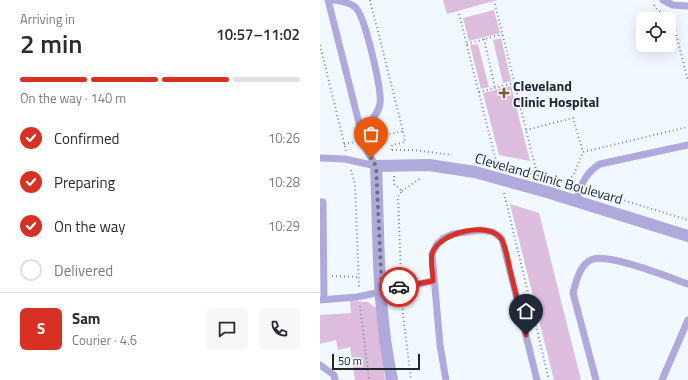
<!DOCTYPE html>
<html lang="en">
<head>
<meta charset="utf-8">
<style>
  body { margin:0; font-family:"Titillium Web",sans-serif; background:#f7f7f7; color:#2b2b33; height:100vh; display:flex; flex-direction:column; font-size:15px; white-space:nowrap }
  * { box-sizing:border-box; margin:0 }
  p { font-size:13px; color:#7c7c81 }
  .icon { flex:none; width:22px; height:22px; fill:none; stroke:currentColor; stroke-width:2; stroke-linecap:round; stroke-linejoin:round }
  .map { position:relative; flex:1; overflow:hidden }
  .side { display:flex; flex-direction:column; background:#fff; width:320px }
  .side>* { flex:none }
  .fabs { position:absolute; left:316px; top:12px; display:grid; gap:8px }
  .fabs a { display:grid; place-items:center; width:40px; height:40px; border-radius:6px; background:#fff; box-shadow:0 4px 16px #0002; font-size:20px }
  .scale { position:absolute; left:12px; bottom:10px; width:88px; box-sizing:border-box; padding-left:4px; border:2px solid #21262c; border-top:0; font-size:11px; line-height:14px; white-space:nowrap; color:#21262c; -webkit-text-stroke:3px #f2f8ff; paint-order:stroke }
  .pin { position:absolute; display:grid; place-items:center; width:34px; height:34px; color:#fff; margin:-41px -17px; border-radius:50% 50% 50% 0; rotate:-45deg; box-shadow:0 0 4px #0007 }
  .pin .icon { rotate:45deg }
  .courier { position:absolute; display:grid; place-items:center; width:40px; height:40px; margin:-20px; border:3px solid #d93025; border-radius:50%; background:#fff; color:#222; box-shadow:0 1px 5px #0007 }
  .head em { font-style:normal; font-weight:600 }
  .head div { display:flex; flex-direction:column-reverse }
  .head { display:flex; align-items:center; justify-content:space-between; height:68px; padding:0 20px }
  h1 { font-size:26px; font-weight:600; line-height:30px }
  .bar { display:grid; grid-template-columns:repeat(4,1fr); gap:6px 4px; align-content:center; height:48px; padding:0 20px }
  .bar i { height:5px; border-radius:3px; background:#e1e1e2 }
  .bar .active { background:#d93025 }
  .bar p { grid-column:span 4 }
  .line { display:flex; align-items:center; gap:10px; padding:0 20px; border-top:1px solid #e1e1e2 }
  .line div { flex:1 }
  .round { display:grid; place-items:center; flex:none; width:42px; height:42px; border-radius:6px; background:#f7f7f7 }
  ol { padding:0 20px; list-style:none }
  li { display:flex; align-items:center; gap:12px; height:44px }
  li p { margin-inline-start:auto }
  li .icon { padding:4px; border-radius:50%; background:#d93025; color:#fff; stroke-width:4 }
  li:last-child { color:#7c7c81 }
  li i { width:22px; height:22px; border:2px solid #e1e1e2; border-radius:50% }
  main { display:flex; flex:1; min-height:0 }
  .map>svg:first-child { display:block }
</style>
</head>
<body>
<main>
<section class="side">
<div class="head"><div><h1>2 min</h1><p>Arriving in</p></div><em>10:57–11:02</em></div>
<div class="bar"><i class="active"></i><i class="active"></i><i class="active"></i><i></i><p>On the way · 140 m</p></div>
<ol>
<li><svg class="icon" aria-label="check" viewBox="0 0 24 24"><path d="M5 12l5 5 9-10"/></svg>Confirmed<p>10:26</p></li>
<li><svg class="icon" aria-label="check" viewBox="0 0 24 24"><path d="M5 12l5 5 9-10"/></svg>Preparing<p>10:28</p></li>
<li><svg class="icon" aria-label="check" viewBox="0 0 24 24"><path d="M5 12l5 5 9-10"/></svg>On the way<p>10:29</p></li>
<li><i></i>Delivered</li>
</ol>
<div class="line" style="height:72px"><b class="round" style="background:#d93025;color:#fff">S</b><div><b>Sam</b><p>Courier · 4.6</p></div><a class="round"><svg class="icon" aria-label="chat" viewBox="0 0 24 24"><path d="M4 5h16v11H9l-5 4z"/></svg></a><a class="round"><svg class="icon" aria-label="phone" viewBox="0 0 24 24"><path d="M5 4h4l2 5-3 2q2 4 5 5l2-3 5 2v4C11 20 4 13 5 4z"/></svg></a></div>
</section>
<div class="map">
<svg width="368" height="380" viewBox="0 0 368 380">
  <rect width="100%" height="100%" fill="#f2f8ff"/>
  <path fill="#dcbdde" d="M 123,0 L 177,0 L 127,14 Z
    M 174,10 L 180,33 L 149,41 L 143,18 Z
    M 181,38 L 191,81 L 183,83 L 173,40 Z
    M 158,44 L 169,87 L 161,89 L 150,45 Z
    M 191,86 L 210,161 L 179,155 L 163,93 Z
    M 190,204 L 219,213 L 261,380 L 234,380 Z
    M 30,301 L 48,302 L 56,308 L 65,380 L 35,380 L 30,347 L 18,350 L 16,340 L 0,344 L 0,315 L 31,313 Z"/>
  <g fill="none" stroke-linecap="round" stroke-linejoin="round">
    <path stroke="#82878e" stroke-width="2" stroke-dasharray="1 3" stroke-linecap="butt" d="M 50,0 L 83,131 L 53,138
      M 175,4 L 218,178
      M 334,5 C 338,13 346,12 352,18 L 368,81
      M 139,14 L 177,165
      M 164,39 L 175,88
      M 147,44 L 182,34
      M 0,45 L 26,151
      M 159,92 L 194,83
      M 206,130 L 253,118 L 263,152
      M 24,144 L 35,142
      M 72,150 L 94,150 L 132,155
      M 72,150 L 72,145 L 85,142 L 83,131
      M 187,167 L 252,185
      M 31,170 L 35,184 L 39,287
      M 74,176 L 74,184 L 82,191 L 78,197 L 81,277
      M 246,183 L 254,174 L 263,152 L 368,127
      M 270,190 L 368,220
      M 82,191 L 101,178
      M 184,193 L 229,380
      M 12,276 L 39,277
      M 81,297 L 91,380
      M 40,306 L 49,380"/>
    <path stroke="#afaadb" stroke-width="7" d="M 8,0 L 41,131 L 47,151 L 56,166
      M 12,0 C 18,0 30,3 35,7 C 45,15 62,90 60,104 C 58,115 49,123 41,131
      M 343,0 L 353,5 L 367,6
      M 0,158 L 25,159 L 56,166
      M 256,201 C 261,185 265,173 280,164 L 368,145
      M 0,202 L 3,202 L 4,299
      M 0,300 L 37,297 L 113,281
      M 0,365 L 14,375 L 15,380
      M 126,380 L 120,345 L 112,254 L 117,244 L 124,238 L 133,234 L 160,230 L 173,232 L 182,239 L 217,380
      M 276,380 L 253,293 C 256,282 260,263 273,259 C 291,254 348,277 368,284
      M 342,380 L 368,320"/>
    <path stroke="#afaadb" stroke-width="12" d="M 72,380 C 57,310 59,237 56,166 L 109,165 L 155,172 L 227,192 L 368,236"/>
    <path stroke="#82878e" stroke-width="2" stroke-dasharray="1 3" stroke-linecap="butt" d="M 81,277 L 81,297"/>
  </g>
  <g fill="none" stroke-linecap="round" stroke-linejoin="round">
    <path stroke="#6a7076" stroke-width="4" stroke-dasharray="0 7.2" d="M 51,158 L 56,166 L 62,291 L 79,287"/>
    <path stroke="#d93025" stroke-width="5" d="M 79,287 L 113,281 C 113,273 110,261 112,254 C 118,232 171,220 182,240 C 186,249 188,260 190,270 C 195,291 201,313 206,335"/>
  </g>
  <path fill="#785e30" stroke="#f2f8ff" stroke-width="1.5" d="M182 87h4v4h4v4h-4v4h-4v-4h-4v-4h4z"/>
  <g text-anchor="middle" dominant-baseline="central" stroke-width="3" stroke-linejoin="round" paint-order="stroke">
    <g font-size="14" font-weight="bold" fill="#21262c" stroke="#f2f8ff" text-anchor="start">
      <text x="193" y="85">Cleveland<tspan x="193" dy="16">Clinic Hospital</tspan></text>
    </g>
    <g font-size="14" fill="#21262c" stroke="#f2f8ff">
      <text transform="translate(229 178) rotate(16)">Cleveland Clinic Boulevard</text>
    </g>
  </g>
</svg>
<div class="fabs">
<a><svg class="icon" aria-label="locate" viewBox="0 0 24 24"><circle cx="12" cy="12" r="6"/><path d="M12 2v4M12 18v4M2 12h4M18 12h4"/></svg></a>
</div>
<div class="scale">50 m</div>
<div class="pin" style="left:51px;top:158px;background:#ea580c"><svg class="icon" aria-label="bag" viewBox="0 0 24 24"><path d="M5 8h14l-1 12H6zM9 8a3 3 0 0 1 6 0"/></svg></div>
<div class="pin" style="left:206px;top:335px;background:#1f2937"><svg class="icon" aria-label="home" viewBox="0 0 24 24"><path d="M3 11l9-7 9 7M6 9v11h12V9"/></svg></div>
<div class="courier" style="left:79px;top:287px"><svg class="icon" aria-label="car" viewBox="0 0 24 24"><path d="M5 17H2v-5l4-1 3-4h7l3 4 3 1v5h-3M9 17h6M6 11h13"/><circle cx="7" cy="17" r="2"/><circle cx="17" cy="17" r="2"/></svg></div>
</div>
</main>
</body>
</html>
